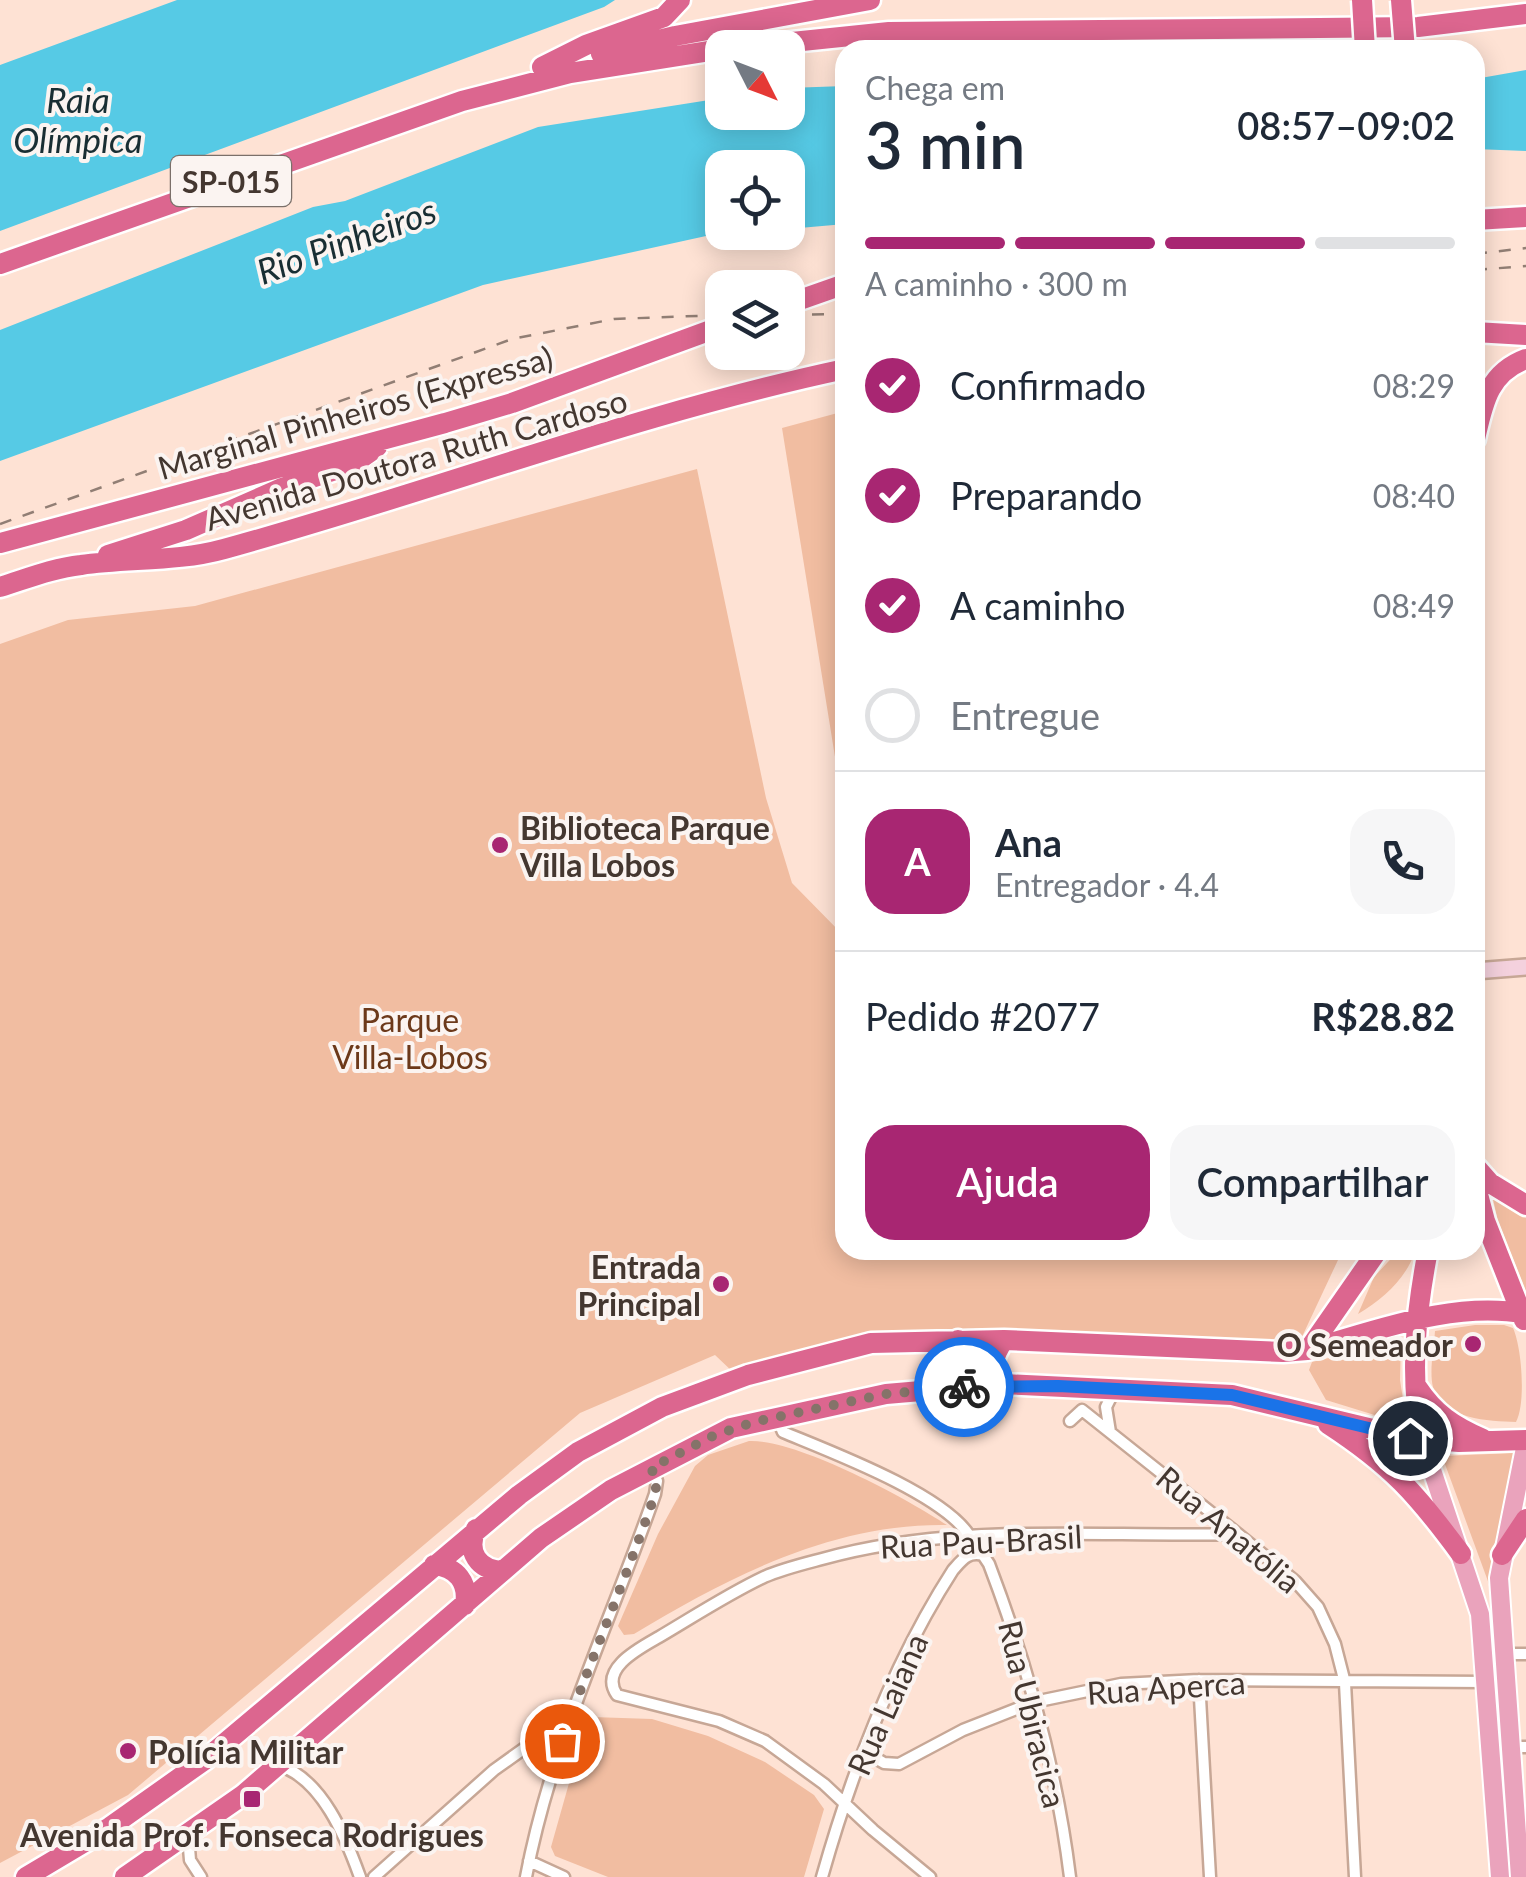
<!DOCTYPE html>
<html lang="pt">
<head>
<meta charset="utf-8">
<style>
  body { margin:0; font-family:Lato,sans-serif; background:#f6f6f7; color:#1f2937; height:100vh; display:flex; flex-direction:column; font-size:38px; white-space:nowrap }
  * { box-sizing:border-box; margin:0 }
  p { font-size:32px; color:#747a83 }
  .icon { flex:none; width:55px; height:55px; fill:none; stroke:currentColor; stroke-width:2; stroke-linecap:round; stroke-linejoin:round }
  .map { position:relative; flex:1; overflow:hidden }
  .side { position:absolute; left:835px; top:40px; width:650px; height:1220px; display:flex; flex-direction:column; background:#fff; border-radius:30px; box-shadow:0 5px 25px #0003 }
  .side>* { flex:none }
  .needle { width:65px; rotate:132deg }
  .fabs { position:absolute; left:705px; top:30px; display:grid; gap:20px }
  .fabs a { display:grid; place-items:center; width:100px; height:100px; border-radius:20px; background:#fff; box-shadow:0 5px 25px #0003; font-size:50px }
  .pin { position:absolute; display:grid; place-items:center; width:85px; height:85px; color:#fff; margin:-42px; border:5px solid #fff; border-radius:50%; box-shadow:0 2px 10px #0007 }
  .courier { position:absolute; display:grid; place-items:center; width:100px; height:100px; margin:-50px; border:8px solid #1a73e8; border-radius:50%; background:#fff; color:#222; box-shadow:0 2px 12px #0007 }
  .summary em { font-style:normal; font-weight:600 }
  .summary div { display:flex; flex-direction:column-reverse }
  .summary { display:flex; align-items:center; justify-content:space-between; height:170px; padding:0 30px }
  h1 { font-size:65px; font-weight:600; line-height:75px }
  .bar { display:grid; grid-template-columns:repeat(4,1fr); gap:15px 10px; align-content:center; height:120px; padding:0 30px }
  .bar i { height:12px; border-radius:8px; background:#e0e1e3 }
  .bar .on { background:#a82672 }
  .bar p { grid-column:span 4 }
  .line { display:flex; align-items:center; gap:25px; padding:0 30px; border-top:2px solid #e0e1e3 }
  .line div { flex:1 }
  .round { display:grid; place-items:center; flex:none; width:105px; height:105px; border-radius:30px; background:#f6f6f7 }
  ol { padding:0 30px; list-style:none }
  li { display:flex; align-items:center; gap:30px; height:110px }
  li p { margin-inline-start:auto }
  li .icon { padding:10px; border-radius:50%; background:#a82672; color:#fff; stroke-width:4 }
  li:last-child { color:#747a83 }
  li i { width:55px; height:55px; border:5px solid #e0e1e3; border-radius:50% }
  .button { display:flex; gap:20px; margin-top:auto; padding:20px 30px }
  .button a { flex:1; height:115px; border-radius:30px; background:#a82672; color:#fff; font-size:40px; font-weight:600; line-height:115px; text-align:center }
  .button a+a { background:#f6f6f7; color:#1f2937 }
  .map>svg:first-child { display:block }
</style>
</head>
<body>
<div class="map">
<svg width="1526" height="1877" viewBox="0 0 1526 1877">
  <rect width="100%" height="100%" fill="#fee2d4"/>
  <path fill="#f1bda1" d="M 845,411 L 845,819 L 782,428 Z
    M 697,469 L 766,798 L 792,883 L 845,937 L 845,1250 L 1349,1250 L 1338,1260 L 1301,1339 L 1278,1347 L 972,1335 L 852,1337 L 735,1374 L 715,1355 L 580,1413 L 128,1795 L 0,1863 L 0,644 L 68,620 L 195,606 Z
    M 1492,1195 L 1526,1215 L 1526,1292 L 1498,1221 Z
    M 1399,1250 L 1416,1250 C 1405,1280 1384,1298 1358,1314 L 1374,1277 Z
    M 1475,1325 L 1504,1325 L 1513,1328 C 1522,1348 1526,1404 1516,1422 C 1489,1421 1443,1420 1433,1387 C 1429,1371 1434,1347 1435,1331 Z
    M 1401,1341 L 1400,1380 L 1407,1425 L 1326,1400 L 1309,1370 L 1312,1362 Z
    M 749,1441 C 797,1439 906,1498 947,1525 C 833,1523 728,1577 634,1634 L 624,1635 L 618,1626 L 658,1534 L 695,1466 L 708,1455 Z
    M 1514,1453 L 1489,1584 L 1442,1456 Z
    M 592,1717 L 652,1719 L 708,1736 L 765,1762 L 814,1795 L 824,1809 L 804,1877 L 608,1877 L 555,1856 L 551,1847 L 586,1723 Z"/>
  <path fill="#56cae5" d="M 177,0 L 615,0 L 604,7 L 0,231 L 0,65 Z
    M 1526,70 L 1526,151 L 1475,149 L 1475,79 Z
    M 845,86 L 845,224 L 788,229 L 788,168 L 722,168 L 722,232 L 745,233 L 706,236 L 483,285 L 0,461 L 0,330 L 313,207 L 345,201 L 538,127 L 722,98 L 722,112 L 788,112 L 788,88 Z"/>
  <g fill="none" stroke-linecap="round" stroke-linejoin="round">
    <g stroke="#c7a796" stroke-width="15">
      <path id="street" d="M 777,1418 L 783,1432 C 831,1452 941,1493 969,1535
        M 1070,1421 L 1082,1410 L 1238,1534 L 1295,1581 L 1318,1607 L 1335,1644 L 1345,1683 L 1355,1877
        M 1110,1432 L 1106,1407 L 1114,1391
        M 1502,1654 L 1526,1654
        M 1199,1680 L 1210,1877
        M 1510,1747 L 1526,1747
        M 865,1752 L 884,1763 L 899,1764 L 963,1730 L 1034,1702 L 1121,1684 L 1199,1680 L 1486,1682
        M 278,1765 C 322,1778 346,1838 360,1877
        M 188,1836 L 190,1860 L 201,1877
        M 529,1861 L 564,1877
        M 374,1877 L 494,1770 L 571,1715
        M 526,1877 C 551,1744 611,1621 655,1494 L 657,1481 L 651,1468
        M 822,1877 C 852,1771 893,1663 953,1570 C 962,1560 968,1551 983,1555 L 989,1564 C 1027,1664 1057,1771 1070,1877
        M 930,1877 L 873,1830 L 824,1784 L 765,1741 L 719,1721 L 617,1695 C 599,1669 638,1649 659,1637 C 693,1617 728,1594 764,1577 C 782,1569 803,1564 822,1559 C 958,1521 1099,1538 1238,1534"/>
    </g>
    <g stroke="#c7a796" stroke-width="20">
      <path id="secondary" d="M 1475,971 L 1526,967"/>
    </g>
    <g stroke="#fff" stroke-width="22">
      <path id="primary" d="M 1422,1440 L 1480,1614 L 1500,1877
        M 1520,1877 L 1499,1578 L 1526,1443"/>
    </g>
    <g stroke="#fff" stroke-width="25">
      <path id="highway" d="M 734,48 L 889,32 L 1418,27 L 1526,14
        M 601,54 L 675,36 L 870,0
        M 542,67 L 586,45 L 664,17 L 680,0
        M 1475,220 L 1526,217
        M 0,264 L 462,101 L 570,73 L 722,49
        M 788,304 L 845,284
        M 1475,332 L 1526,335
        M 1475,439 C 1483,404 1488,373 1526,359
        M 0,543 L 445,423 L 512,403 L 722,326
        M 108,555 L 186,530 L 282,488 L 353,464 L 377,447
        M 0,587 C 26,579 53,568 81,565 C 128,558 177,562 224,549 C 432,492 634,414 845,369
        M 1475,1166 L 1490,1183 L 1526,1205
        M 1475,1183 L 1485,1221 L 1524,1320
        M 1309,1349 L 1378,1250
        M 1003,1384 C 990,1369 992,1357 1004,1340
        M 957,1387 C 974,1372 974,1356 958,1340
        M 1417,1387 C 1435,1414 1453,1426 1483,1439
        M 1328,1424 C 1391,1465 1417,1494 1461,1554
        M 1422,1440 C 1409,1377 1416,1312 1428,1250
        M 476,1529 C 466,1552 478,1570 503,1571
        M 1502,1555 L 1526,1519
        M 434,1565 C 457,1567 469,1583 465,1605
        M 26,1877 L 110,1827 L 206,1759 L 519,1495 L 578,1452 L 662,1407 L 748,1375 L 871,1343 L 1004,1340 L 1283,1352 L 1307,1350 C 1376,1331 1454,1300 1526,1314
        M 125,1877 L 243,1795 L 541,1538 L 611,1490 L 731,1428 L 886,1394 L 1003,1384 L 1232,1395 L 1410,1438 L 1459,1442 L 1526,1440"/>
    </g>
    <use href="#street" stroke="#fff" stroke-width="10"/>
    <use href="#secondary" stroke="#f4d1dd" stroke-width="15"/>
    <use href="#primary" stroke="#eaa3bc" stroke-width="18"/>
    <use href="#highway" stroke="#dc668f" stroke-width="20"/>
    <path stroke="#917e74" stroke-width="2.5" stroke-dasharray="12 12" stroke-linecap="butt" d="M 1475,254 L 1526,248
      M 1475,270 L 1526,266
      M 788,315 L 845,314
      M 0,524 L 512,339 L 614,319 L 722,315"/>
    <g stroke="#fff" stroke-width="25" stroke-linecap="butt">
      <path id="highway-bridge" d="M 1362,0 L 1365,50
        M 1401,0 L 1405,50"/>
    </g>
    <use href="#highway-bridge" stroke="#dc668f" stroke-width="20"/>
  </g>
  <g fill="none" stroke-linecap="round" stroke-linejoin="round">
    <path stroke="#857369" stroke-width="10" stroke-dasharray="0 18" d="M 562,1741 C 591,1658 627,1577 655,1494 L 657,1481 L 651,1468 L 713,1436 L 754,1422 L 886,1394 L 964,1387"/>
    <path stroke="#1a73e8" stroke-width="12" d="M 964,1387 L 1058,1386 L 1232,1395 L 1410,1438"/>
  </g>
  <g fill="#a82672" stroke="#fbf4f1" stroke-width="4">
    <circle cx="500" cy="845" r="10"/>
    <circle cx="721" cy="1284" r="10"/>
    <circle cx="1473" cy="1344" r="10"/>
    <circle cx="128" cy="1751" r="10"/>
    <rect x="242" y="1789" width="20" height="20" rx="5"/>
  </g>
  <g text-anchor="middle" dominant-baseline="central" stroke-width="8" stroke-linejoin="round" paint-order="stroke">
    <rect fill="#fbf4f1" stroke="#7b706a" stroke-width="2.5" x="171" y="156" width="120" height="50" rx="8"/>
    <g font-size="30" font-weight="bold" fill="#443730">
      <text x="231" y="181">SP-015</text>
    </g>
    <g font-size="32" fill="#443730" stroke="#fbf4f1">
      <text transform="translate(355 412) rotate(-16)">Marginal Pinheiros (Expressa)</text>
      <text transform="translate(416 459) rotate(-16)">Avenida Doutora Ruth Cardoso</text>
      <text transform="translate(1229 1529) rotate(40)">Rua Anatólia</text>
      <text transform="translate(981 1541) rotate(-3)">Rua Pau-Brasil</text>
      <text transform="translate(1166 1687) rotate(-4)">Rua Aperca</text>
      <text transform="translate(887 1704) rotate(-66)">Rua Laiana</text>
      <text transform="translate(1033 1714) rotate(76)">Rua Ubiracica</text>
    </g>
    <g font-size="32" font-weight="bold" fill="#443730" stroke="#fbf4f1" text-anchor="start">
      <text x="520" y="827">Biblioteca Parque<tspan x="520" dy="37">Villa Lobos</tspan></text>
      <text x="701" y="1266" text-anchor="end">Entrada<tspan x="701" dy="37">Principal</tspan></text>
      <text x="1453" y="1344" text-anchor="end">O Semeador</text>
      <text x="148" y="1751">Polícia Militar</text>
      <text x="252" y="1834" text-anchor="middle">Avenida Prof. Fonseca Rodrigues</text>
    </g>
    <g font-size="32" fill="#6c391a" stroke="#fbf4f1">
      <text x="410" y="1019">Parque<tspan x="410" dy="37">Villa-Lobos</tspan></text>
    </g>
    <g font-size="35" font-style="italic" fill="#192e33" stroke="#fbf4f1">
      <text x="78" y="99">Raia<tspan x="78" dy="40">Olímpica</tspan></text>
      <text transform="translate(346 240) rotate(-20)">Rio Pinheiros</text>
    </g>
  </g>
</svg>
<div class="fabs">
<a><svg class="needle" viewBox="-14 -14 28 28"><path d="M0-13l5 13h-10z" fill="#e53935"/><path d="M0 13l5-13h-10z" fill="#747a83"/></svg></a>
<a><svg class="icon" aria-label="locate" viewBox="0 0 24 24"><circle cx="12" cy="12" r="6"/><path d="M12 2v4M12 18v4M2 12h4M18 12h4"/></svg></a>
<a><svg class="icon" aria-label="layers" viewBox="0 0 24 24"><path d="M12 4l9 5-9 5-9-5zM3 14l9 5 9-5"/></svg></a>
</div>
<div class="pin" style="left:562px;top:1741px;background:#ea580c"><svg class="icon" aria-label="bag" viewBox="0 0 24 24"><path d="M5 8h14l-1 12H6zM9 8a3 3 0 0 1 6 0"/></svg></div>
<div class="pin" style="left:1410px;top:1438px;background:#1f2937"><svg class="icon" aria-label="home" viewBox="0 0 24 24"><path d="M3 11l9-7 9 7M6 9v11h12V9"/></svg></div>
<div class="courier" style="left:964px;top:1387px"><svg class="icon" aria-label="bike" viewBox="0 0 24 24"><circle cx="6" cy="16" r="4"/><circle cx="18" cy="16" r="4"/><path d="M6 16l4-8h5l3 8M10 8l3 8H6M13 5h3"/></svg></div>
<section class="side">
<div class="summary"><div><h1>3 min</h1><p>Chega em</p></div><em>08:57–09:02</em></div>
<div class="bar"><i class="on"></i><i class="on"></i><i class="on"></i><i></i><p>A caminho · 300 m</p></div>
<ol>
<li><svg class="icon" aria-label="check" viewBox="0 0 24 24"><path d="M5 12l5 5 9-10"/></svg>Confirmado<p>08:29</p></li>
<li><svg class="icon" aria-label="check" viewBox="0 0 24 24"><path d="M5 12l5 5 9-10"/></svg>Preparando<p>08:40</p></li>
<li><svg class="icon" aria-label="check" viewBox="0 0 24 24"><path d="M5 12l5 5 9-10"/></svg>A caminho<p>08:49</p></li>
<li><i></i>Entregue</li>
</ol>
<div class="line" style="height:180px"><b class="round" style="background:#a82672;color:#fff">A</b><div><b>Ana</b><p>Entregador · 4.4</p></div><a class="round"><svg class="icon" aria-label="phone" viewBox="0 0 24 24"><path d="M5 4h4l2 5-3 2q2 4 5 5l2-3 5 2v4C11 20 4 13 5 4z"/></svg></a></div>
<div class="line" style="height:130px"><div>Pedido #2077</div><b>R$28.82</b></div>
<div class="button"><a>Ajuda</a><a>Compartilhar</a></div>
</section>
</div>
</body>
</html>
